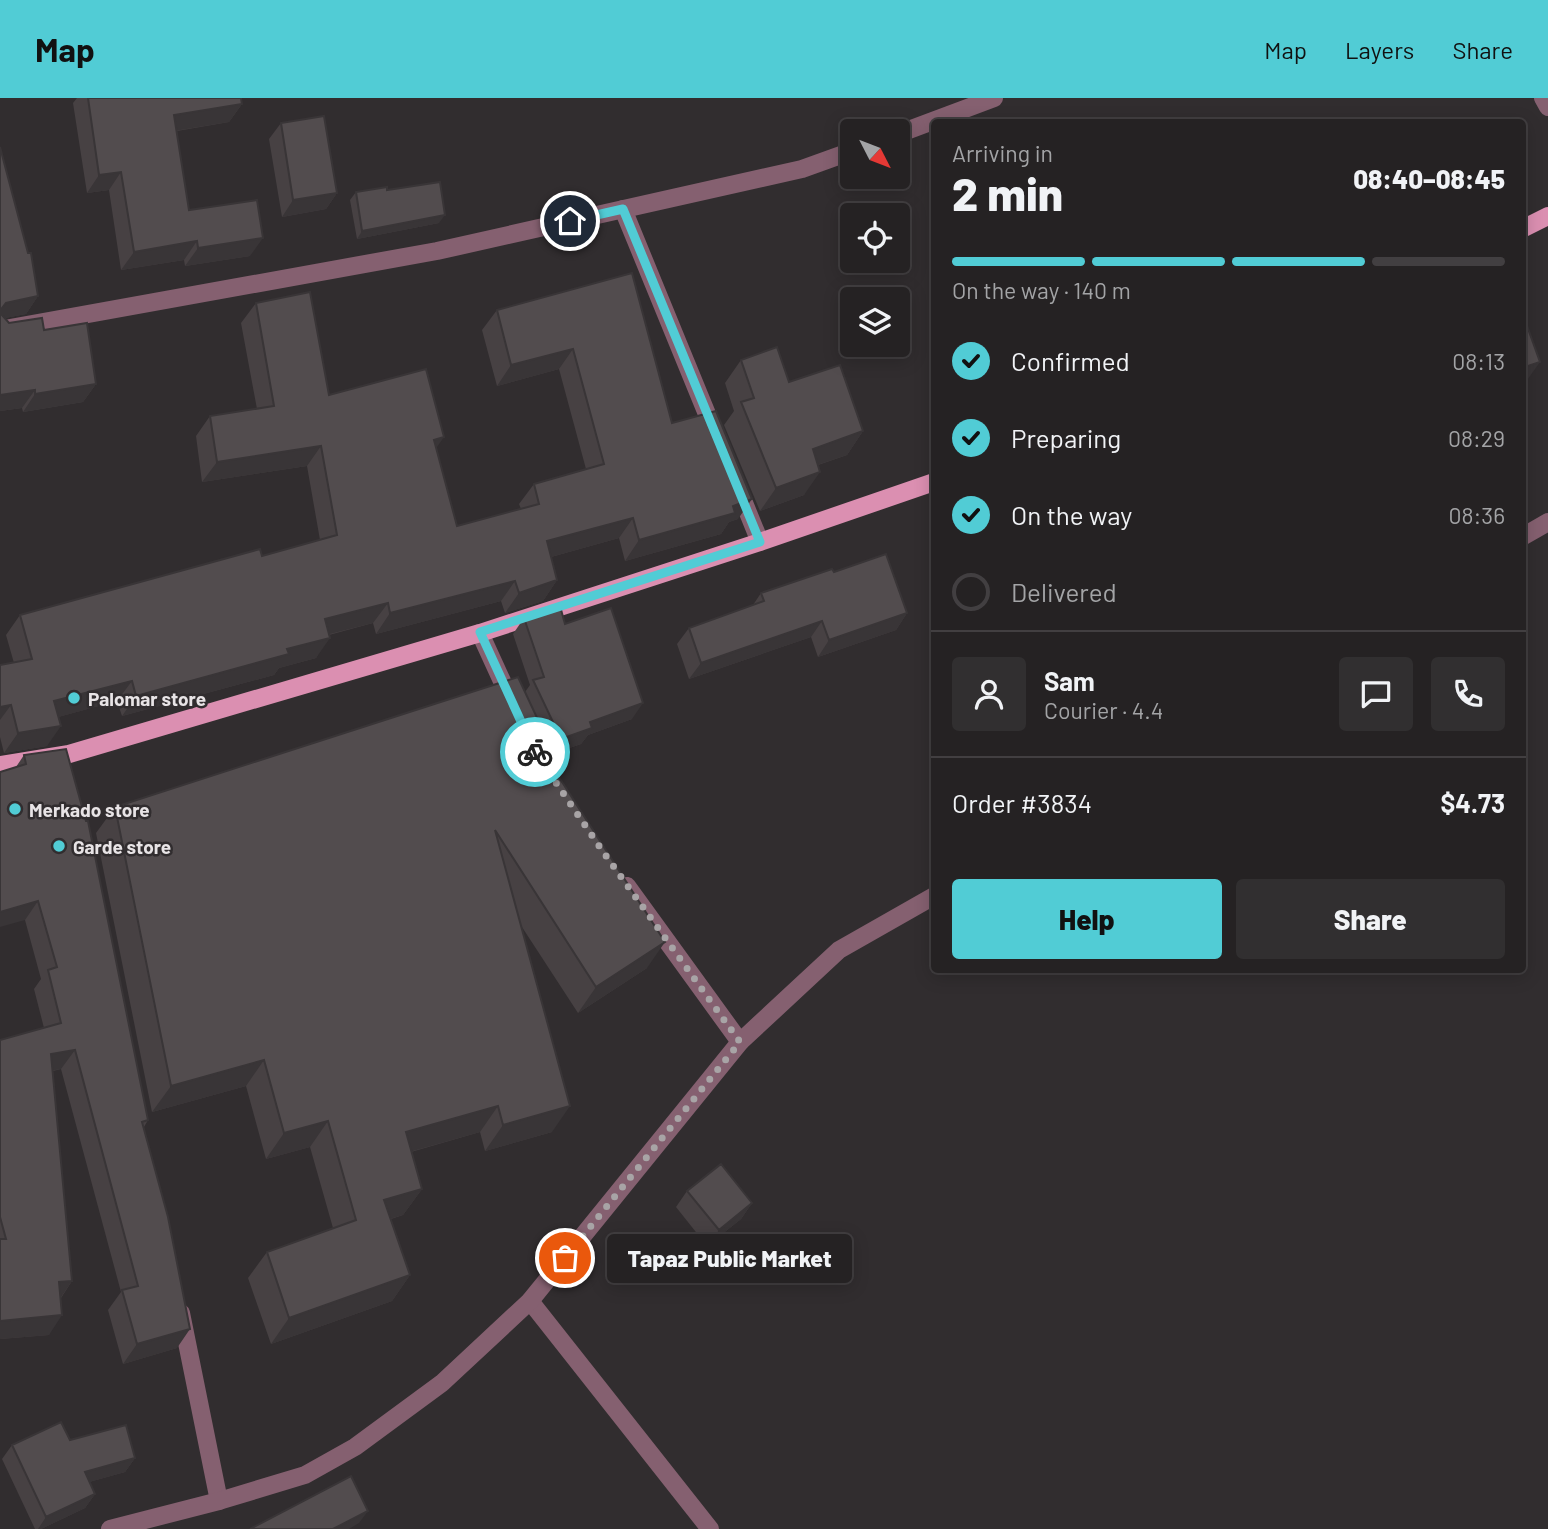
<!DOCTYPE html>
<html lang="en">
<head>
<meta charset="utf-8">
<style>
  body { margin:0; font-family:Barlow,sans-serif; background:#312f30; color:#f1f3f6; height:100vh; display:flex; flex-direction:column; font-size:26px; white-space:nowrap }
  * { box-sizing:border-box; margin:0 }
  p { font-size:23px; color:#a3a4a6 }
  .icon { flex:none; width:38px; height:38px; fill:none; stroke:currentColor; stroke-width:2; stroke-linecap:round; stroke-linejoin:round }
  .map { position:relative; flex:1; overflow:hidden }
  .drawer { position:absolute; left:931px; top:21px; width:595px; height:854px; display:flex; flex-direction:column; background:#252223; border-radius:7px; box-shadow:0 4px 18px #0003,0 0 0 2px #423f41 }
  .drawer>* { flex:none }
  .needle { width:46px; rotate:132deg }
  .buttons { position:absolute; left:840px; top:21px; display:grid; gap:14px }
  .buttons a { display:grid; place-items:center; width:70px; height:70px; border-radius:7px; background:#252223; box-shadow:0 4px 18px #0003,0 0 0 2px #423f41; font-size:35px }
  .pin { position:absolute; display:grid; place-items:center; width:60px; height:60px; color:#fff; margin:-30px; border:4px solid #fff; border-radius:50%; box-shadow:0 2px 7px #0007 }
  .courier { position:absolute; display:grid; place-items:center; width:70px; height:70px; margin:-35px; border:5px solid #51ccd5; border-radius:50%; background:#fff; color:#222; box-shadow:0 2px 9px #0007 }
  .bubble { position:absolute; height:49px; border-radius:7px; background:#252223; box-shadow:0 4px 18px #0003,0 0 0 2px #423f41; font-size:23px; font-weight:800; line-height:49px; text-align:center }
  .overview em { font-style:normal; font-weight:800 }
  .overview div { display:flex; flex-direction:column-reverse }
  .overview { display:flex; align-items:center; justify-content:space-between; height:119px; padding:0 21px }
  h1 { font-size:46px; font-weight:800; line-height:52px }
  .bar { display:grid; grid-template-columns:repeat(4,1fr); gap:10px 7px; align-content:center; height:84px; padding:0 21px }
  .bar i { height:9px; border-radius:5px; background:#423f41 }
  .bar .on { background:#51ccd5 }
  .bar p { grid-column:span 4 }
  .line { display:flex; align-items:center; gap:18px; padding:0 21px; border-top:2px solid #423f41 }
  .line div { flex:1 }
  .round { display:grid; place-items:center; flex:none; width:74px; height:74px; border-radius:7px; background:#312f30 }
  ol { padding:0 21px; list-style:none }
  li { display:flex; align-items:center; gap:21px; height:77px }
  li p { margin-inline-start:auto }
  li .icon { padding:7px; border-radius:50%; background:#51ccd5; color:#111; stroke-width:4 }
  li:last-child { color:#a3a4a6 }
  li i { width:38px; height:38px; border:4px solid #423f41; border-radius:50% }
  .button { display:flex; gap:14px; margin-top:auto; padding:14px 21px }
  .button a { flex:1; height:80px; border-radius:7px; background:#51ccd5; color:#111; font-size:28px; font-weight:800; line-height:80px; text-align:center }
  .button a+a { background:#312f30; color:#f1f3f6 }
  header { display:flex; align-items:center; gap:42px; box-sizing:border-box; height:98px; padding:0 35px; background:#51ccd5; color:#111 }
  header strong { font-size:33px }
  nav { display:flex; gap:38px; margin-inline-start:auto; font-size:24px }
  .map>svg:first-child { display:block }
</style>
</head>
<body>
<header>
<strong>Map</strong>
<nav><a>Map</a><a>Layers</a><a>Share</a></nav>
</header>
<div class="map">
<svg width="1548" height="1431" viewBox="0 0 1548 1431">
  <rect width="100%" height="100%" fill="#312d2f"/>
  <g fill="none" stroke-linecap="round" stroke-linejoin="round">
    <path stroke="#856070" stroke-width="18" d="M 623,111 L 716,338
      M 738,390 L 760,444
      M 480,535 L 512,605
      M 627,788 L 740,944
      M 530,1203 L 710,1431
      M 181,1215 L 219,1403"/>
    <path stroke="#856070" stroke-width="18" d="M 1543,0 L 1548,9
      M 898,36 L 994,0
      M 0,232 L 437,153 L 802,71 L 852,53
      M 1522,439 L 1548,424
      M 110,1431 L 219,1403 L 305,1377 L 355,1349 L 442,1285 L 530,1203 L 740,944 L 839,852 L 934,798"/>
    <path stroke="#db8fb1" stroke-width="18" d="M 1522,131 L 1548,118
      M 0,667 L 69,656 L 480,535 L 760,444 L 934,384"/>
  </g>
  <path fill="#474143" d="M 77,0 L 241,0 L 242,6 L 229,24 L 177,33 L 189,112 L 250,158 L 185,168 L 184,162 L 121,172 L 109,92 L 87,95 L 73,5 Z
    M 281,25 L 337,95 L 326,111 L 282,119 L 269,41 Z
    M 0,49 L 38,198 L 26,216 L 5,220 L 9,225 L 44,232 L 96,286 L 83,304 L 23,314 L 22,310 L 0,313 Z
    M 387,92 L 439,125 L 357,141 L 350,102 L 356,94 Z
    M 632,175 L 672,325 L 738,421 L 729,424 L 721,436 L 625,463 L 619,440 L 551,459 L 557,482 L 543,503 L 505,515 L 501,503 L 376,536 L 373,525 L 329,537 L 316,560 L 279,570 L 274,577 L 122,618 L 117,603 L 58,619 L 47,648 L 4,655 L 0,639 L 0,567 L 14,565 L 6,537 L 20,517 L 262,458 L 320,442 L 307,368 L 202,384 L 196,338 L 210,318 L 257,311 L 241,225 L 256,205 L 329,297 L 436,350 L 457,428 L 521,411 L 519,406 L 534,386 L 586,371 L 559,271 L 497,288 L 482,232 L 497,212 Z
    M 741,262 L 863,333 L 847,357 L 818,367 L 804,397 L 760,413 L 724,327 L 734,313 L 725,285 Z
    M 834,474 L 907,515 L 896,532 L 818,559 L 811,539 L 689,581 L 677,546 L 689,530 L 753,507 L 761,495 Z
    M 524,520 L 565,526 L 632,621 L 588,637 L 581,646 L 549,657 L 542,643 L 539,648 L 647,870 L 578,915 L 520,826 L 552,1034 L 485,1053 L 480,1034 L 411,1054 L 422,1091 L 403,1117 L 391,1121 L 410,1177 L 392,1203 L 271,1246 L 248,1180 L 267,1154 L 333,1130 L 310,1049 L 266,1061 L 246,988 L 152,1014 L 96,735 L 115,709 L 525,594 L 530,587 L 513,536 Z
    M 24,657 L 148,1022 L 144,1029 L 177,1250 L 123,1266 L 108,1212 L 121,1194 L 61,971 L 53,973 L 72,1183 L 61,1200 L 49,1237 L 0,1241 L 0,942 L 44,930 L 34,891 L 41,881 L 25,822 L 16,669 Z
    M 687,1093 L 752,1105 L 741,1121 L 707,1148 L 676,1109 Z
    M 70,1342 L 135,1360 L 125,1374 L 89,1384 L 95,1396 L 85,1410 L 41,1431 L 35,1431 L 2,1361 L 12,1347 Z"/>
  <path fill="#393537" d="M 242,6 L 229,24 L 162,35 L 174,17 Z
    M 121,74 L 109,92 L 87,95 L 99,77 Z
    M 337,95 L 326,111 L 282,119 L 293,102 Z
    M 445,117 L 439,125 L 357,141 L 362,133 Z
    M 263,140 L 250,158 L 185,168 L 198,150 Z
    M 197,143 L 184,162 L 121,172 L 134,154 Z
    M 38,198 L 26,216 L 0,221 L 0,213 L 6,205 Z
    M 573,251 L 559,271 L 497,288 L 511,267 Z
    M 1540,264 L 1525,285 L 1522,286 L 1522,270 Z
    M 96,286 L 83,304 L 23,314 L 35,296 Z
    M 35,292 L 22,310 L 0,313 L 0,297 Z
    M 863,333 L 847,357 L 796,374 L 813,351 Z
    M 444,339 L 430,359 L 434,342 Z
    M 321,348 L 307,368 L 202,384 L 217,364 Z
    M 820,374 L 804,397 L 760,413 L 776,390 Z
    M 752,401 L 738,421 L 729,424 L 721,436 L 625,463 L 639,442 Z
    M 633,420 L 619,440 L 533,464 L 547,443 Z
    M 557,482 L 543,503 L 505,515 L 519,495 Z
    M 515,483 L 501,503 L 376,536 L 390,515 Z
    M 388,505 L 373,525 L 310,541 L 325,521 Z
    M 907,515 L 896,532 L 818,559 L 829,542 Z
    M 822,523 L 811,539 L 689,581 L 701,565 Z
    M 330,540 L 316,560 L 279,570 L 274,577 L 122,618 L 136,598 L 287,551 Z
    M 132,583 L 117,603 L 40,624 L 54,603 Z
    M 643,605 L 632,621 L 588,637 L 581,646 L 549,657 L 561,641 L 590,624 Z
    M 11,607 L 0,622 L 0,609 Z
    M 61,628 L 47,648 L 4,655 L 18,635 Z
    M 546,639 L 527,665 L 535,642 Z
    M 38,803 L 25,822 L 0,829 L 0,814 Z
    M 665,844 L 647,870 L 578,915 L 596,889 Z
    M 75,952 L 61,971 L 38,975 L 51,956 Z
    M 264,962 L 246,988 L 152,1014 L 171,988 Z
    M 498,1008 L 480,1034 L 388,1060 L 406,1034 Z
    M 570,1008 L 552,1034 L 485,1053 L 503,1027 Z
    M 328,1023 L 310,1049 L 266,1061 L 284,1035 Z
    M 422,1091 L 403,1117 L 366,1128 L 384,1102 Z
    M 752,1105 L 741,1121 L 707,1148 L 719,1132 Z
    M 410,1177 L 392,1203 L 271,1246 L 289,1220 Z
    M 72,1183 L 59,1202 L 59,1184 Z
    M 62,1217 L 49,1237 L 0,1241 L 0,1223 Z
    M 190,1231 L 177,1250 L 123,1266 L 137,1246 Z
    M 135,1360 L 125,1374 L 75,1388 L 85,1374 Z
    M 95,1396 L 85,1410 L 41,1431 L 38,1431 L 46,1419 Z
    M 368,1413 L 359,1425 L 349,1431 L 333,1431 Z"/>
  <path fill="#524c4e" stroke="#393537" stroke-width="2" d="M 88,0 L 241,0 L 242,6 L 174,17 L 189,112 L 257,102 L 263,140 L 198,150 L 197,143 L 134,154 L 121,74 L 99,77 Z
    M 324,18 L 337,95 L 293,102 L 281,25 Z
    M 0,49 L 28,155 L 31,155 L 38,198 L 6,205 L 2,210 L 2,217 L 9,225 L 42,220 L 44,232 L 87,225 L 96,286 L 35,296 L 35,292 L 0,297 Z
    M 440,84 L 445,117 L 362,133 L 356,94 L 387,89 L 387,92 Z
    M 632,175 L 672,325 L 716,313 L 752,401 L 733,408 L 735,415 L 639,442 L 633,420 L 547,443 L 557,482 L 519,495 L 515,483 L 390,515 L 388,505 L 325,521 L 330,540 L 287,551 L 289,556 L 136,598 L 132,583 L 54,603 L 61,628 L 18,635 L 11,607 L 0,609 L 0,567 L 32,561 L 20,517 L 260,451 L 262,458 L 337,437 L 321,348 L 217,364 L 210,318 L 274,308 L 256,205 L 310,194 L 329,297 L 426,271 L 444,339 L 434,342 L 457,428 L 539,406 L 534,386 L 604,366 L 573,251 L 511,267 L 497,212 Z
    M 1522,214 L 1540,264 L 1522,270 Z
    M 777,249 L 789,284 L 840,267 L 863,333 L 813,351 L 820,374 L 776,390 L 741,304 L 754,300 L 741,262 Z
    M 886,456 L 907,515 L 829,542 L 822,523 L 701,565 L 689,530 L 764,503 L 761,495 L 832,471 L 834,474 Z
    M 560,508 L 565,526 L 611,510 L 643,605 L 590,624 L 592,630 L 561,641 L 533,582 L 544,579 L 524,520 Z
    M 518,579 L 546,639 L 535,642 L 665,844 L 596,889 L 495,732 L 570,1008 L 503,1027 L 498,1008 L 406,1034 L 422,1091 L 384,1102 L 410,1177 L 289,1220 L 267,1154 L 356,1122 L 328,1023 L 284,1035 L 264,962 L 171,988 L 115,709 Z
    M 66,651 L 86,723 L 88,723 L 148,1022 L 142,1024 L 168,1119 L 190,1231 L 137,1246 L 122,1192 L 138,1188 L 75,952 L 51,956 L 72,1183 L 59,1184 L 62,1217 L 0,1223 L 0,1141 L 6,1141 L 0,1119 L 0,942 L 61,925 L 48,872 L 57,869 L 38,803 L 0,814 L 0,674 L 26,666 L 24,657 Z
    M 721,1066 L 752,1105 L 719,1132 L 687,1093 Z
    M 61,1324 L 70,1342 L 126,1327 L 135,1360 L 85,1374 L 95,1396 L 46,1419 L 12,1347 Z
    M 351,1378 L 368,1413 L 333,1431 L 250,1431 Z"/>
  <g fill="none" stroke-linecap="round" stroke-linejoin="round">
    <path stroke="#a8a4a6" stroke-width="7" stroke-dasharray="0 12.6" d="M 535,654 L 604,755 L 740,944 L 565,1160"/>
    <path stroke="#51ccd5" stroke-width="9" d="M 535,654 L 480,534 L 760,444 L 623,111 L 570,123"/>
  </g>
  <g fill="#51ccd5" stroke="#312d2f" stroke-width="2.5">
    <circle cx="74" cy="600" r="7"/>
    <circle cx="15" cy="711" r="7"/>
    <circle cx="59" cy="748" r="7"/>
  </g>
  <g text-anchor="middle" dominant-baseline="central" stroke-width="5" stroke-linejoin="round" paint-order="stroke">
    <g font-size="19" font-weight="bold" fill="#e8e4e6" stroke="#312d2f" text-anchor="start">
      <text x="88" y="600">Palomar store</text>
      <text x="29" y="711">Merkado store</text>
      <text x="73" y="748">Garde store</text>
    </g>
  </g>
</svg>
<div class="buttons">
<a><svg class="needle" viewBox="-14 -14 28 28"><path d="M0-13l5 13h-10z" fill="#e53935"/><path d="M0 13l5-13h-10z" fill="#a3a4a6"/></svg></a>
<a><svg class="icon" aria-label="locate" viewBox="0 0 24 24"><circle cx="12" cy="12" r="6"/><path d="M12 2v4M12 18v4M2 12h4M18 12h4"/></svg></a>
<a><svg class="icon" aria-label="layers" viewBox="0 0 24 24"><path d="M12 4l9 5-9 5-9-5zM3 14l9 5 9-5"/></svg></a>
</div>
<div class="pin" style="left:565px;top:1160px;background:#ea580c"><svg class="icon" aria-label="bag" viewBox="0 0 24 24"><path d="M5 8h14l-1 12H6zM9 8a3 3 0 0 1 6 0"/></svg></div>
<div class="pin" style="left:570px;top:123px;background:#1f2937"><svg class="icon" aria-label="home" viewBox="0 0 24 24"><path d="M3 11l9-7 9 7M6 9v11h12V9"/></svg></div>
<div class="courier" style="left:535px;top:654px"><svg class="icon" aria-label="bike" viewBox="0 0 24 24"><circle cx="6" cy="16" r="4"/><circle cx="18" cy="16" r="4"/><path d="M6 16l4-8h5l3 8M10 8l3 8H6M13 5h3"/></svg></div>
<div class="bubble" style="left:607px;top:1136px;width:245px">Tapaz Public Market</div>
<section class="drawer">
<div class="overview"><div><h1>2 min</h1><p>Arriving in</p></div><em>08:40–08:45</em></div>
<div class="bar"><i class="on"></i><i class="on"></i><i class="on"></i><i></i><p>On the way · 140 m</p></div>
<ol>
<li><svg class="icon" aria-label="check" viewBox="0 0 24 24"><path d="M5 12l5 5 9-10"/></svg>Confirmed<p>08:13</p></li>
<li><svg class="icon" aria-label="check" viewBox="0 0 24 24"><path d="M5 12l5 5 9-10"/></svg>Preparing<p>08:29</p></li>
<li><svg class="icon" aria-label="check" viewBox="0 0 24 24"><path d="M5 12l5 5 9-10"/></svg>On the way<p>08:36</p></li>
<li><i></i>Delivered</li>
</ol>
<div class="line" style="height:126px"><a class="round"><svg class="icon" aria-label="person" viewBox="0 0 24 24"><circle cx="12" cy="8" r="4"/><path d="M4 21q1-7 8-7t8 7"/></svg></a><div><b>Sam</b><p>Courier · 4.4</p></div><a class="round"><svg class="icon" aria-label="chat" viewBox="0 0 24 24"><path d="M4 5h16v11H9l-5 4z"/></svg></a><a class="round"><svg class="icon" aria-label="phone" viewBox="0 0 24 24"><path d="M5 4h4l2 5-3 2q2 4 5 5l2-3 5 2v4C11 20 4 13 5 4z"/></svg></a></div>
<div class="line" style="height:91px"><div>Order #3834</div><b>$4.73</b></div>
<div class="button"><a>Help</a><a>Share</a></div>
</section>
</div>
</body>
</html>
